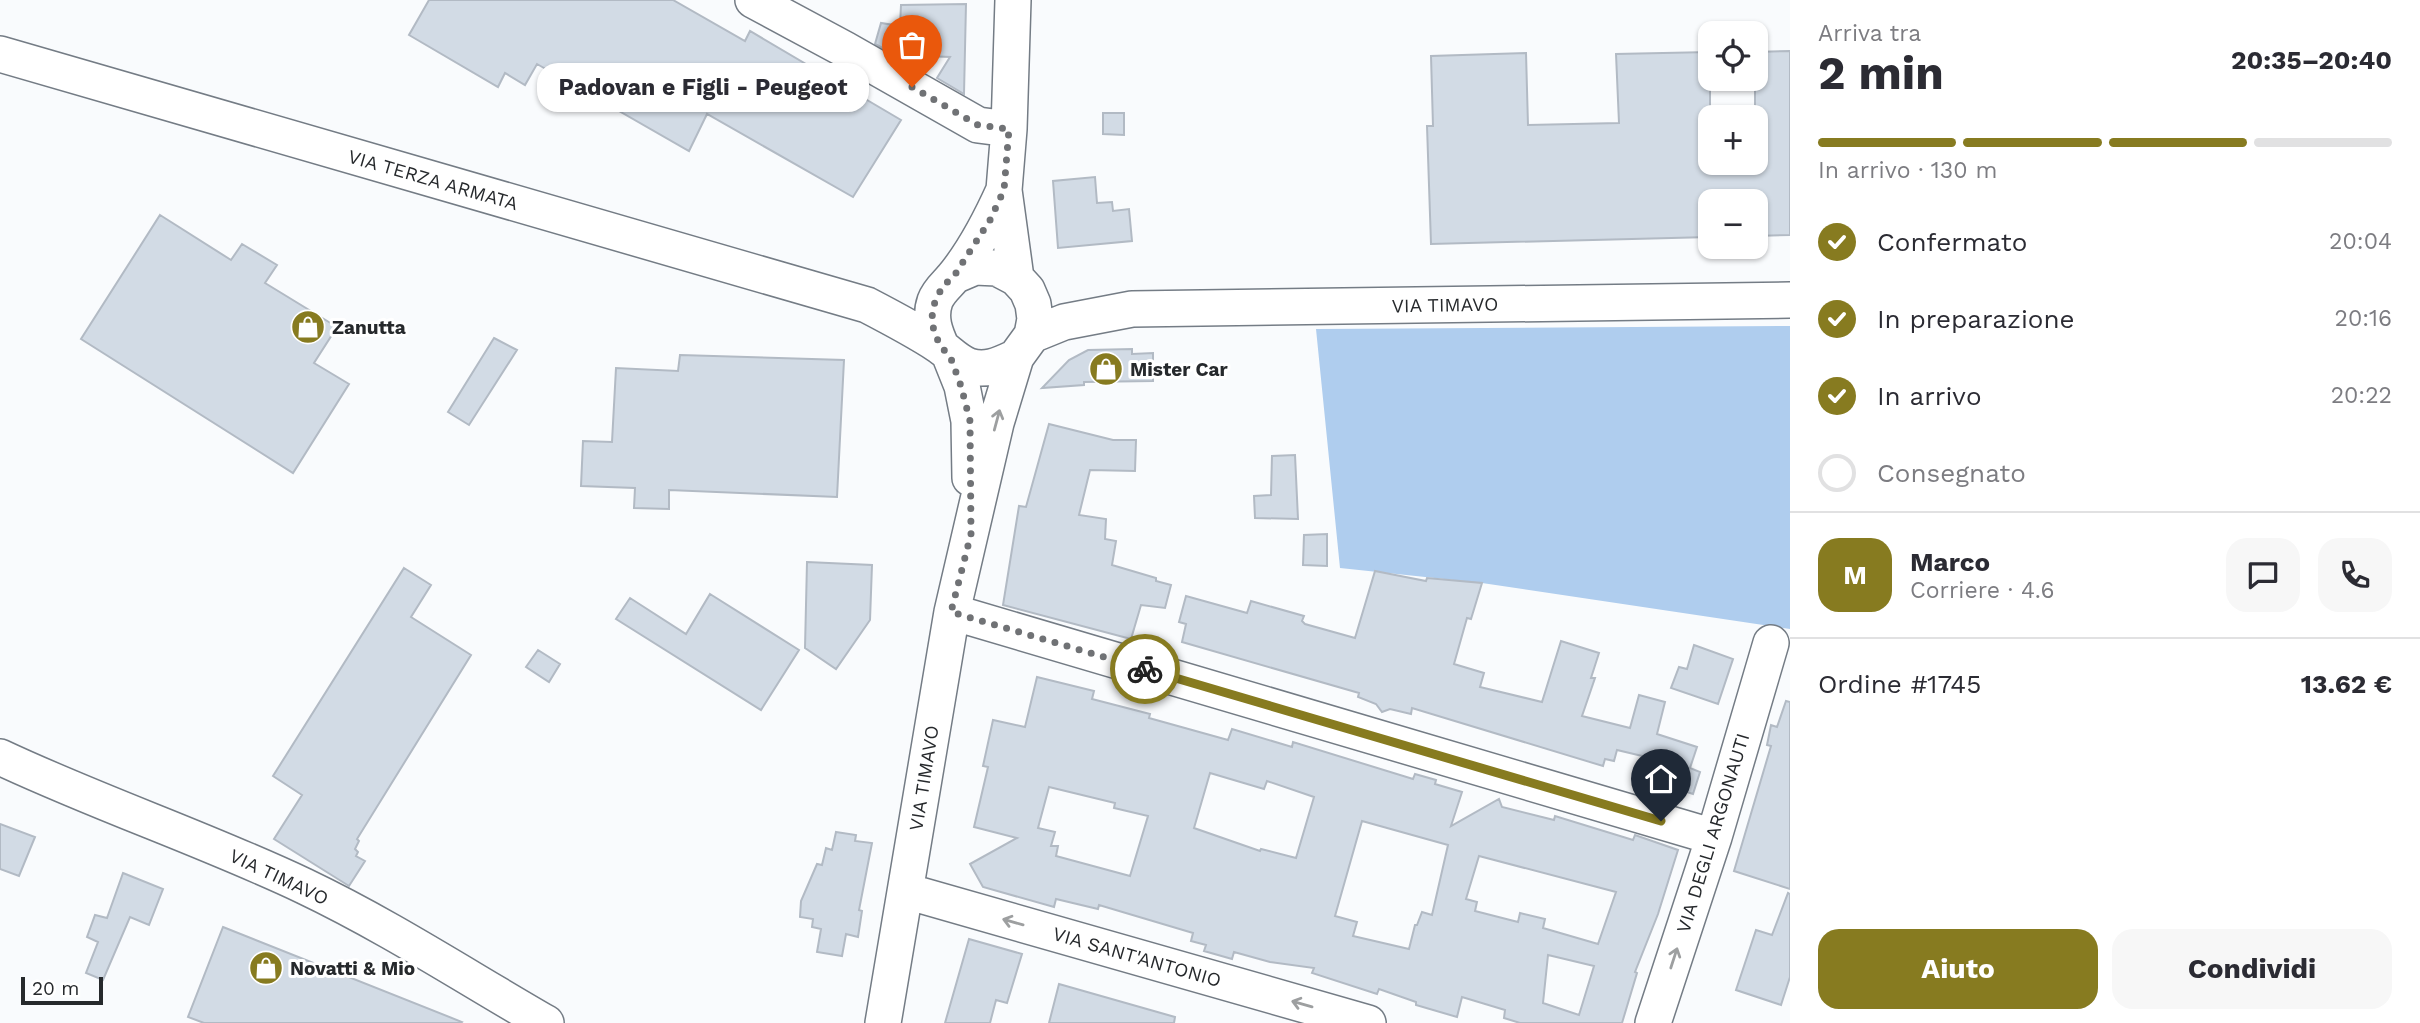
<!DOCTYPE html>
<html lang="it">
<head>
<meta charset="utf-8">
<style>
  body { margin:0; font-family:"Work Sans",sans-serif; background:#f7f7f7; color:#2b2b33; height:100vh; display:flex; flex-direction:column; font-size:26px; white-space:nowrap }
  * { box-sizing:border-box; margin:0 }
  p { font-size:23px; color:#7c7c81 }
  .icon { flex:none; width:38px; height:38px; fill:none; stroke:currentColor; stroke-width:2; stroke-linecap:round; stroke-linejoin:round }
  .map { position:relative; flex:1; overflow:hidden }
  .panel { display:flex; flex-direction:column; background:#fff; width:630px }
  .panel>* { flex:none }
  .buttons { position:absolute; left:1698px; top:21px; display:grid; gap:14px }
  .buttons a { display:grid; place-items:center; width:70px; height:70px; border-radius:14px; background:#fff; box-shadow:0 2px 5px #0004; font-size:35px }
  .scale { position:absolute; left:21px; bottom:18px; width:82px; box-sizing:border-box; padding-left:7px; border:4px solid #26292c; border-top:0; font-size:19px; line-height:24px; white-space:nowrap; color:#26292c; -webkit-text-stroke:5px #fff; paint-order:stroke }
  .pin { position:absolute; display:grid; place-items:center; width:60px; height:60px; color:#fff; margin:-72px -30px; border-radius:50% 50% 50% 0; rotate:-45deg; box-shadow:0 0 7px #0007 }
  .pin .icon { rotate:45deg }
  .courier { position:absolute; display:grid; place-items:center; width:70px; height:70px; margin:-35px; border:5px solid #877b20; border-radius:50%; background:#fff; color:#222; box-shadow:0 2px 9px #0007 }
  .bubble { position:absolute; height:49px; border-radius:21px; background:#fff; box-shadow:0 2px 5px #0004; font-size:23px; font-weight:700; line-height:49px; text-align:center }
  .head em { font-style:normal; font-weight:700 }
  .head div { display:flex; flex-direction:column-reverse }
  .head { display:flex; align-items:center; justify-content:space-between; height:119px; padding:0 28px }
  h1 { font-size:46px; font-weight:700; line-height:52px }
  .bar { display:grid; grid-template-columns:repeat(4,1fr); gap:10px 7px; align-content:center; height:84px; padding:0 28px }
  .bar i { height:9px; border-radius:5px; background:#e1e1e2 }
  .bar .current { background:#877b20 }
  .bar p { grid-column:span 4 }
  .line { display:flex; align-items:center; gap:18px; padding:0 28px; border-top:2px solid #e1e1e2 }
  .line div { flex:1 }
  .round { display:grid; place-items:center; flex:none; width:74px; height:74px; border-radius:21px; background:#f7f7f7 }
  ol { padding:0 28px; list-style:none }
  li { display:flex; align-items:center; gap:21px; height:77px }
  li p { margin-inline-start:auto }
  li .icon { padding:7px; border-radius:50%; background:#877b20; color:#fff; stroke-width:4 }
  li:last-child { color:#7c7c81 }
  li i { width:38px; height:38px; border:4px solid #e1e1e2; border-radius:50% }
  .primary-button { display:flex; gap:14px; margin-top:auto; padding:14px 28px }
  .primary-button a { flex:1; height:80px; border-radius:21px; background:#877b20; color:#fff; font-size:28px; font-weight:700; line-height:80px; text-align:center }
  .primary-button a+a { background:#f7f7f7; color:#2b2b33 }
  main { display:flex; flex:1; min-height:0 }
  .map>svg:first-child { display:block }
</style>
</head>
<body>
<main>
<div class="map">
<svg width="1790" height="1023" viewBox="0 0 1790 1023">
  <rect width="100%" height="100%" fill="#f9fbfd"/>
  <path fill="#afcdee" d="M 1790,326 L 1790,629 L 1482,583 L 1340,568 L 1316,329 Z"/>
  <path fill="#d2dbe5" stroke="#b2bac4" stroke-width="2" fill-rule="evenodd" d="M 429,0 L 673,0 L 745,41 L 750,31 L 901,120 L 853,197 L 707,114 L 689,151 L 537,64 L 525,85 L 505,73 L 498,87 L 409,35 Z
    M 966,4 L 964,94 L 937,78 L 950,57 L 896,55 L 875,44 L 881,23 L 900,26 L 901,5 Z
    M 1790,51 L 1790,235 L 1755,236 L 1755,201 L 1710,201 L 1710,237 L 1431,244 L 1427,126 L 1433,126 L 1431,56 L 1526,53 L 1528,125 L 1619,123 L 1616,54 L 1710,52 L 1710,163 L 1755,163 L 1755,52 Z
    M 1103,113 L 1124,113 L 1124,135 L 1103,134 Z
    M 1095,177 L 1097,203 L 1112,202 L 1113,211 L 1129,209 L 1132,241 L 1058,248 L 1053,181 Z
    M 160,215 L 231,260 L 242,244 L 277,265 L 265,283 L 337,327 L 314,363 L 349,384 L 293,473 L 81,339 Z
    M 494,338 L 517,350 L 469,425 L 448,412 Z
    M 1132,349 L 1132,354 L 1153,353 L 1153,381 L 1084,382 L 1084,385 L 1042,388 L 1069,360 L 1088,350 Z
    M 680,355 L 844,360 L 837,497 L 669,490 L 669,509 L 634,508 L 635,488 L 581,486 L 583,441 L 612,442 L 616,368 L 678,371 Z
    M 1049,424 L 1113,440 L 1136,440 L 1135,471 L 1090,470 L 1079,515 L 1106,519 L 1105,539 L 1116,541 L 1112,565 L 1156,578 L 1156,581 L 1171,585 L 1165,608 L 1141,605 L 1131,639 L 1003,605 L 1019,506 L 1026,507 Z
    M 1295,455 L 1298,519 L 1255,518 L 1254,496 L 1271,495 L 1272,456 Z
    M 1327,534 L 1327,566 L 1303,565 L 1304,535 Z
    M 807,562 L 872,565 L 870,620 L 836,669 L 805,648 Z
    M 404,568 L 431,585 L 411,617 L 471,655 L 357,839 L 359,841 L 355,849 L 358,852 L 356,856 L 365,861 L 349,886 L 274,839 L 302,795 L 273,776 Z
    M 1375,571 L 1426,581 L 1427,578 L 1482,583 L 1471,619 L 1467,618 L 1454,664 L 1484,673 L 1480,687 L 1542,702 L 1561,641 L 1599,653 L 1591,678 L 1595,678 L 1582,716 L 1630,728 L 1639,695 L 1665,702 L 1657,734 L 1697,747 L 1690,768 L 1700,772 L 1693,794 L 1653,781 L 1659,760 L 1617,750 L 1614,761 L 1605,759 L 1603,766 L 1412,708 L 1411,714 L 1390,709 L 1382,712 L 1376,704 L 1358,697 L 1359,693 L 1182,642 L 1186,624 L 1179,622 L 1186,596 L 1247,613 L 1251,601 L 1304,616 L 1302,621 L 1305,624 L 1355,638 Z
    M 710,594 L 799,650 L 761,710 L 616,619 L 630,598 L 686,634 Z
    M 1694,645 L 1733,659 L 1718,704 L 1671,688 L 1679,667 L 1687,669 Z
    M 538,650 L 560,664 L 549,682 L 526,667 Z
    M 1037,677 L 1094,691 L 1092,699 L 1150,714 L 1149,718 L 1228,740 L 1232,729 L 1292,747 L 1293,742 L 1413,779 L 1415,774 L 1436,780 L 1435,784 L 1462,792 L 1451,826 L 1499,799 L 1502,807 L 1554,820 L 1555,816 L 1633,840 L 1635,835 L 1678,850 L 1658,914 L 1635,972 L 1637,973 L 1622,1023 L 1520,1023 L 1504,1018 L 1505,1010 L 1462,997 L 1457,1017 L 1416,1005 L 1416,1002 L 1379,989 L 1377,994 L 1312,973 L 1314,968 L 1270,962 L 1234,952 L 1232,959 L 1204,951 L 1206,945 L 1191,941 L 1193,933 L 1099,905 L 1098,909 L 1056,899 L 1054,907 L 983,887 L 970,864 L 1017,838 L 974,827 L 988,767 L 983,766 L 993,720 L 1025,727 ZM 1210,773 L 1264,789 L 1267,781 L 1314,797 L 1296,858 L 1261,849 L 1260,851 L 1194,828 ZM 1049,787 L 1115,803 L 1114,808 L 1148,816 L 1130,876 L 1056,856 L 1058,846 L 1051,846 L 1055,832 L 1038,828 ZM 1362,821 L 1448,845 L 1432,915 L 1422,912 L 1417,925 L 1415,925 L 1409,949 L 1353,936 L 1357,922 L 1335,916 ZM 1479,856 L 1616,892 L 1598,944 L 1543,928 L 1545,919 L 1520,913 L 1518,922 L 1475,911 L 1477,902 L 1466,899 ZM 1548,955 L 1594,966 L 1579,1015 L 1543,1003 Z
    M 1786,701 L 1790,702 L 1790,889 L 1734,871 L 1771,746 L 1767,745 L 1771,725 L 1777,727 Z
    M 0,824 L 35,837 L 19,876 L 0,869 Z
    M 836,832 L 856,835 L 855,841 L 872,843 L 859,910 L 862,911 L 858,937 L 846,934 L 842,956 L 817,952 L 821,929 L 812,927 L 813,919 L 800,917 L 801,901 L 817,864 L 822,865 L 826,848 L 832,850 Z
    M 123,873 L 163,889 L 149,925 L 130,917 L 103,980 L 86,973 L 98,942 L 87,937 L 95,915 L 107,918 Z
    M 1788,893 L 1790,894 L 1790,977 L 1781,1005 L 1736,990 L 1756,930 L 1772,935 Z
    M 223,927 L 462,1022 L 461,1023 L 204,1023 L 188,1017 Z
    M 969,939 L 1022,954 L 1007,1003 L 996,1000 L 990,1023 L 945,1023 Z
    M 1059,984 L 1175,1017 L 1174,1023 L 1049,1023 Z"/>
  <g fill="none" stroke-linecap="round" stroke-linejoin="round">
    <g stroke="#747c85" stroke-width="38">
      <path id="minor" d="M 753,0 L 846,50 L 978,125 L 1009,129
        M 1013,0 L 1009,129 L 1004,190 L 1016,278
        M 0,54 L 867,305 C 892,318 915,330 938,345 C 949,352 957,362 969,366 C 986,372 1001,364 1016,357
        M 1032,335 L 1064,322 L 1132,309 L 1790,300
        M 942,348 C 935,333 929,318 935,301 C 939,290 948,284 955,275 C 975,250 991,219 1004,190
        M 950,356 L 962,386 L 969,421 L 970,478
        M 952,612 L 1714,837
        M 0,757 C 100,804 205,839 304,886 C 388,926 466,977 546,1023
        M 906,891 L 1368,1023
        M 883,1023 L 952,612 L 996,423 L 1016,357 L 1032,335 L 1035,319 L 1033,304 L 1027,290 L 1016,278 L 997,268 L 975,267 L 954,276
        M 1653,1023 L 1714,837 L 1771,643"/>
    </g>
    <use href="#minor" stroke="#fff" stroke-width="35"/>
  </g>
  <defs><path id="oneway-shaft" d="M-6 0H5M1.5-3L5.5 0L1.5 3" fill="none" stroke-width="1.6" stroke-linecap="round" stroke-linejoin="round" transform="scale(1.75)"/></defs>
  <g stroke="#9d9fa0">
    <use href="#oneway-shaft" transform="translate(997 420) rotate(-75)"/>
    <use href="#oneway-shaft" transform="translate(1013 922) rotate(-164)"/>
    <use href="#oneway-shaft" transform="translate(1674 958) rotate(-72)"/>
    <use href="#oneway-shaft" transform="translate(1302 1004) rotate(-164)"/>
  </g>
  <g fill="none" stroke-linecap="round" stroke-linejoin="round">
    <path stroke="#707275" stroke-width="7" stroke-dasharray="0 12.6" d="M 912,87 L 978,125 L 1009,129 L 1004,190 L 990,220 L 954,276 L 943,286 L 935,301 L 932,317 L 934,333 L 942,348 L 950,356 L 961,386 L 970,421 L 971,534 L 951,612 L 1145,669"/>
    <path stroke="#877b20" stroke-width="9" d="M 1145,669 L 1661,821"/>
  </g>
  <defs>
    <g id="shop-disc" transform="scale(1.75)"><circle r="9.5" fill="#877b20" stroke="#fff"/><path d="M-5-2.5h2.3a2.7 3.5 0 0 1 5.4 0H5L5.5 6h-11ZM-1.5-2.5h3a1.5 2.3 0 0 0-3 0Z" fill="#fff"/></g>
  </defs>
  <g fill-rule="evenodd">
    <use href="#shop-disc" x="308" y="327"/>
    <use href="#shop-disc" x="1106" y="369"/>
    <use href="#shop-disc" x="266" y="968"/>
  </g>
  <g text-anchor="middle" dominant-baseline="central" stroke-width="6" stroke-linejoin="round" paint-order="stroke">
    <g font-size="19" fill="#26292c" stroke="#fff">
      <text transform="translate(433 180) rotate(16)">VIA TERZA ARMATA</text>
      <text transform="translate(1445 305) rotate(-1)">VIA TIMAVO</text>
      <text transform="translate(924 778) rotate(-81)">VIA TIMAVO</text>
      <text transform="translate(1713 833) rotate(-73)">VIA DEGLI ARGONAUTI</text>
      <text transform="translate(279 877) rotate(25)">VIA TIMAVO</text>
      <text transform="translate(1137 957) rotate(16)">VIA SANT'ANTONIO</text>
    </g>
    <g font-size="19" font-weight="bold" fill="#26292c" stroke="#fff" text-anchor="start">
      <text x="332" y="327">Zanutta</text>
      <text x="1130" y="369">Mister Car</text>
      <text x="290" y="968">Novatti &amp; Mio</text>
    </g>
  </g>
</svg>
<div class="buttons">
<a><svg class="icon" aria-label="locate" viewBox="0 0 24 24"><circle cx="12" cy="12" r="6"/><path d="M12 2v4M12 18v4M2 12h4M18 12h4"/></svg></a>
<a>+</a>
<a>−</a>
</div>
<div class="scale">20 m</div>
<div class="pin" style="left:912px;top:87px;background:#ea580c"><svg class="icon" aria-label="bag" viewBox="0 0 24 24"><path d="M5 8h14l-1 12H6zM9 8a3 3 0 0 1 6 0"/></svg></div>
<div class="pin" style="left:1661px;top:821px;background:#1f2937"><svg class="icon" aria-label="home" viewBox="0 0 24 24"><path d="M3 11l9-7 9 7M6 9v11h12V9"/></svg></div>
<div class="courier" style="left:1145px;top:669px"><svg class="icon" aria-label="bike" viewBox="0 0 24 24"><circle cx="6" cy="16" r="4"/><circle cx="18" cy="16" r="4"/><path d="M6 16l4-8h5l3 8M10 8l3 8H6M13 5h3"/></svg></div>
<div class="bubble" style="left:537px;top:63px;width:332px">Padovan e Figli - Peugeot</div>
</div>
<section class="panel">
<div class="head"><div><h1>2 min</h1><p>Arriva tra</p></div><em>20:35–20:40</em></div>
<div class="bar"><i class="current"></i><i class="current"></i><i class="current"></i><i></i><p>In arrivo · 130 m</p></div>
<ol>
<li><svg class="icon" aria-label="check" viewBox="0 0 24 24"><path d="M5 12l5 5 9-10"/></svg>Confermato<p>20:04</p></li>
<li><svg class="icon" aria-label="check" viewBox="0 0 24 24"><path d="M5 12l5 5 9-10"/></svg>In preparazione<p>20:16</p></li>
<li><svg class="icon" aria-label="check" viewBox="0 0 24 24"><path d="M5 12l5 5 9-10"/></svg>In arrivo<p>20:22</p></li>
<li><i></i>Consegnato</li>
</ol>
<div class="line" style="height:126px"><b class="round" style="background:#877b20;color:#fff">M</b><div><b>Marco</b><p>Corriere · 4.6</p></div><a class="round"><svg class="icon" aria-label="chat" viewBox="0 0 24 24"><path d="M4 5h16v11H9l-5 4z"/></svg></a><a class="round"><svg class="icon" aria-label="phone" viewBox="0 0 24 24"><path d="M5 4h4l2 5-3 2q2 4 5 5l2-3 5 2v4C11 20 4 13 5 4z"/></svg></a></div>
<div class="line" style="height:91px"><div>Ordine #1745</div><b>13.62 €</b></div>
<div class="primary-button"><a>Aiuto</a><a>Condividi</a></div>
</section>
</main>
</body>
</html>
